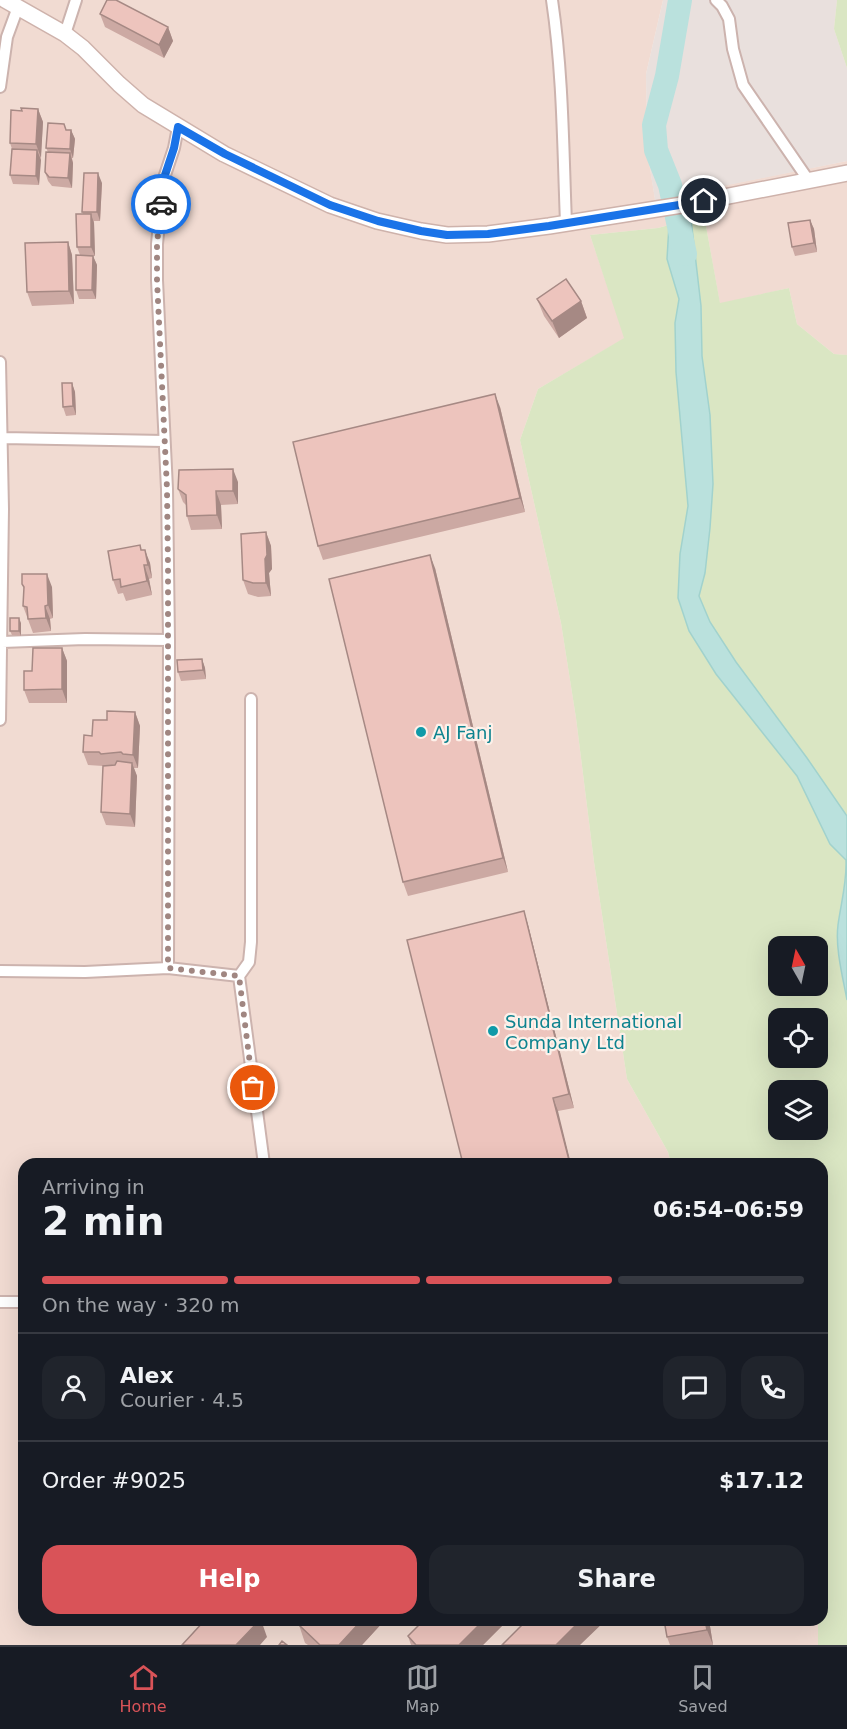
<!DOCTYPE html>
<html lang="en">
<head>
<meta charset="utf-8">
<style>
  body { margin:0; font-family:"DejaVu Sans",sans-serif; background:#20242c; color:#f1f3f6; height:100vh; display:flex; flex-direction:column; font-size:22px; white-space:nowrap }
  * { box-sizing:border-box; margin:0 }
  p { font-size:20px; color:#9ea1a6 }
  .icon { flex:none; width:33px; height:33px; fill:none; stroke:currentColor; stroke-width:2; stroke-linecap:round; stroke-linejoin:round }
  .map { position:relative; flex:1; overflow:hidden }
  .side { position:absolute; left:18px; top:1158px; width:810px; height:468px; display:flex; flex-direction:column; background:#171b24; border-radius:18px; box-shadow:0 6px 24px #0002 }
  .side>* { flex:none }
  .needle { width:39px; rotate:351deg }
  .tools { position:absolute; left:768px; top:936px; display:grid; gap:12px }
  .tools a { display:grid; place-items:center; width:60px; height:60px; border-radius:12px; background:#171b24; box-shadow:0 6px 24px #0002; font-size:30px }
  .pin { position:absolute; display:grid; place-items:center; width:51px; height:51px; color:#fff; margin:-26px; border:3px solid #fff; border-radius:50%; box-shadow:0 2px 6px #0007 }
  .courier { position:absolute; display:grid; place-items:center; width:60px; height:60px; margin:-30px; border:4px solid #1a73e8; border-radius:50%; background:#fff; color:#222; box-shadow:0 2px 8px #0007 }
  .head em { font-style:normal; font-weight:700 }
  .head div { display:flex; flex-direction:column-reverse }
  .head { display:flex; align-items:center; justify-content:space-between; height:102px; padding:0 24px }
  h1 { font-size:39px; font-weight:700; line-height:45px }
  .bar { display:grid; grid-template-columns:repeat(4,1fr); gap:9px 6px; align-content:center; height:72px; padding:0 24px }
  .bar i { height:8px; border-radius:4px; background:#363941 }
  .bar .active { background:#d95358 }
  .bar p { grid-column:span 4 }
  .line { display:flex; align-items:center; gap:15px; padding:0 24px; border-top:2px solid #363941 }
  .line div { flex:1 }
  .round { display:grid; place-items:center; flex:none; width:63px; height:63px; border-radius:18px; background:#20242c }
  .cta { display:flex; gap:12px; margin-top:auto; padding:12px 24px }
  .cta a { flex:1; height:69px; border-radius:18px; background:#d95358; color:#fff; font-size:24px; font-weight:700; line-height:69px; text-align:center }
  .cta a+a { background:#20242c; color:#f1f3f6 }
  .dock { display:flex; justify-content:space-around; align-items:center; height:84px; border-top:2px solid #363941; background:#171b24; font-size:16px; color:#9ea1a6 }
  .dock a { display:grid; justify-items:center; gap:3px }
  .dock .active { color:#d95358 }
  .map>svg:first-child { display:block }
</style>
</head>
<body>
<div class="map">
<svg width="847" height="1645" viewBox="0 0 847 1645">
  <rect width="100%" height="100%" fill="#faebe3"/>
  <path fill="#f1dbd2" d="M 0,0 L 663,0 L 646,74 L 647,150 L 655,199 L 847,161 L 847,355 L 834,354 L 797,324 L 789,288 L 720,304 L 704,215 L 658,228 L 590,235 L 625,338 L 538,389 L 520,440 L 561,623 L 576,718 L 594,862 L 627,1079 L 668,1152 L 671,1164 L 24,1164 L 24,1620 L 818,1620 L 818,1645 L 0,1645 Z"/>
  <path fill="#e9e0dd" d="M 663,0 L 837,0 L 834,29 L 847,68 L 847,161 L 655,200 L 647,150 L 646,74 Z"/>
  <path fill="#dae6c3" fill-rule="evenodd" d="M 837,0 L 847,0 L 847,68 L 834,29 Z
    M 704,215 L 720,303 L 789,288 L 797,324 L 834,354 L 847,355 L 847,816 L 736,662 L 710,622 L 699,596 L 705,573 L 710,528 L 710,415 L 702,356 L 701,306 L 691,219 Z
    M 669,225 L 667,259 L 679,299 L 675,323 L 676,372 L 688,506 L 680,554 L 678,598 L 689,631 L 716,674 L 797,776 L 830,844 L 846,860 C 847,882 841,903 838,925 C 835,948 843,978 847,1000 L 847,1645 L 818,1645 L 818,1620 L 822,1620 L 822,1164 L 671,1164 L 668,1152 L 627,1079 L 594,862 L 576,718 L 561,623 L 520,440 L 538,389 L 624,338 L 590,235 L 658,228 ZM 778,946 L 818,946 L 818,986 L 778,986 ZM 778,1018 L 818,1018 L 818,1058 L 778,1058 ZM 778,1090 L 818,1090 L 818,1130 L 778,1130 Z"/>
  <path fill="#bae1dd" stroke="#a1d2cd" stroke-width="1.5" d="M 691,219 L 701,306 L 702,356 L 710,415 L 713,484 L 710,528 L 705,573 L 699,596 L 710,622 L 736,662 L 807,758 L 847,816 L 847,1000 C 843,978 835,948 838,925 C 841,903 847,882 846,860 L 830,844 L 797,776 L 716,674 L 689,631 L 678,598 L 680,554 L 688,506 L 676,372 L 675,323 L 679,299 L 667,259 L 669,225 Z"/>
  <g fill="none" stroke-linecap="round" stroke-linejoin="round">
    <path stroke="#bae1dd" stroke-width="24" d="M 680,0 L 667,76 L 654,125 L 656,150 L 670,185 L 685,254"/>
    <g stroke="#ccb3ae" stroke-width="14">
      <path id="street" d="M 552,0 C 563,74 563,148 566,223
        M 716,0 L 722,6 L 729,19 L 733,49 L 743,85 L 809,181
        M 65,34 L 76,0
        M 0,87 L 7,37 L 18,7
        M 0,362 L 3,509 L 0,720
        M 3,438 L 164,441
        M 169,640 L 167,489 L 157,280 L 157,244 L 163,181 L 174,148 L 178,127
        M 2,642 L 85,639 L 169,640 L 168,968
        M 251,699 L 251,942 L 249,962 L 239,976 L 264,1164
        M 0,971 L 85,972 L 168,968 L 239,976
        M 0,1302 L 24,1302"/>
    </g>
    <g stroke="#ceb2ab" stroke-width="18">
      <path id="secondary" d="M 5,0 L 65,34 L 83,48 L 119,84 L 143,105 L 224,154 L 330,205 L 377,221 L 421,231 L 447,235 L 488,234 L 549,226 L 688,204 L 847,173"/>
    </g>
    <use href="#street" stroke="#fff" stroke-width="10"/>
    <use href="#secondary" stroke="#fff" stroke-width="15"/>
  </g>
  <path fill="#cca9a3" d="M 100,14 L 168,27 L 173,41 L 164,58 L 105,27 Z
    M 38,109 L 43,122 L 39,185 L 13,184 L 10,175 L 12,149 L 10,143 L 22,111 Z
    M 66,130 L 71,130 L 75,139 L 73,158 L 72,158 L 73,163 L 72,188 L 52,186 L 48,181 L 45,172 L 48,152 L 46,148 Z
    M 102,183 L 100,221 L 94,221 L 95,256 L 93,256 L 97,265 L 96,299 L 79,299 L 76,290 L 80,255 L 77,247 L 83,214 L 82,212 Z
    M 810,220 L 814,229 L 817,252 L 795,256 L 792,247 Z
    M 68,242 L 72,255 L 74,304 L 32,306 L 27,292 Z
    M 537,299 L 581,301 L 587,318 L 559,338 L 544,316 Z
    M 72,383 L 75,392 L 76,415 L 66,416 L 63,407 Z
    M 500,407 L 525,512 L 323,560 L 318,546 Z
    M 238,482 L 238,504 L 221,505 L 222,529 L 191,530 L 187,516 L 186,505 L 183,502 L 178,489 Z
    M 266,532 L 271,546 L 272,569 L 269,573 L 271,596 L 258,597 L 248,594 L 243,580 Z
    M 142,550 L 150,563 L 152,578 L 149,579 L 152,595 L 126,601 L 123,593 L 118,594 L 113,580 Z
    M 435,568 L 508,872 L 408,896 L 403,882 Z
    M 22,584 L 52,587 L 53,618 L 50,619 L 51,631 L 33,633 L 23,606 L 24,589 Z
    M 21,623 L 21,636 L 12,635 L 10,631 Z
    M 62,648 L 67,661 L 67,703 L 29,703 L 24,690 L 32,671 Z
    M 202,659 L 205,668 L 206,679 L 181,681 L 178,672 Z
    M 135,712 L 140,726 L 138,768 L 134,768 L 137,776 L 135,827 L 106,825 L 101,812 L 103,766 L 88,765 L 83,752 L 92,736 L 107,720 Z
    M 524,911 L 528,925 L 574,1108 L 558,1111 L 463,1164 Z
    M 304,1620 L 385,1620 L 362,1645 L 308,1645 L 305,1643 L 299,1625 Z
    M 508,1620 L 483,1645 L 411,1645 L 408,1636 Z
    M 664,1620 L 709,1620 L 713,1645 L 670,1645 L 667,1637 Z"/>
  <path fill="#a68984" d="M 168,27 L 173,41 L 164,58 L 159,45 Z
    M 38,109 L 43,122 L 41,158 L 36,144 Z
    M 71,130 L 75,139 L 73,158 L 70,149 Z
    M 37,150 L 41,160 L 39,185 L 36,176 Z
    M 70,153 L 73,163 L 72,188 L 68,178 Z
    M 98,173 L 102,183 L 100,221 L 97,212 Z
    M 91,214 L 94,223 L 95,256 L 91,247 Z
    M 810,220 L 814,229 L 817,252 L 814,243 Z
    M 68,242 L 72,255 L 74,304 L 69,291 Z
    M 93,256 L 97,265 L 96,299 L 92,290 Z
    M 581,301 L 587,318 L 559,338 L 552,321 Z
    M 72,383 L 75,392 L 76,415 L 73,406 Z
    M 495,394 L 500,407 L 525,512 L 520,498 Z
    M 233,469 L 238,482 L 238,504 L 233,491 Z
    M 216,491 L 221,505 L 222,529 L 217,515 Z
    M 266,532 L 271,546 L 272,569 L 269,573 L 271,596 L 266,583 L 265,559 Z
    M 145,550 L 150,563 L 152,578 L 148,565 Z
    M 430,555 L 435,568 L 508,872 L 503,858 Z
    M 144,565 L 149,579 L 152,595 L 147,581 Z
    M 47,574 L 52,587 L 53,618 L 48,605 Z
    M 45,606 L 50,619 L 51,631 L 46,618 Z
    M 19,618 L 21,623 L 21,636 L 19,631 Z
    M 62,648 L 67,661 L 67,703 L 62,689 Z
    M 202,659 L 205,668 L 206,679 L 203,670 Z
    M 135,712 L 140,726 L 138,768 L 133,755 Z
    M 132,763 L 137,776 L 135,827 L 130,814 Z
    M 524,911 L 528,925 L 574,1108 L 569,1094 Z
    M 553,1098 L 558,1111 L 571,1164 L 570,1164 Z
    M 260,1620 L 261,1620 L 267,1637 L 260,1645 L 236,1645 Z
    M 362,1620 L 385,1620 L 362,1645 L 339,1645 Z
    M 484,1620 L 508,1620 L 483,1645 L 459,1645 Z
    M 581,1620 L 606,1620 L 580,1645 L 556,1645 Z
    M 705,1620 L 709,1620 L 713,1645 L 707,1630 Z"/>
  <path fill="#edc4bd" stroke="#a68984" stroke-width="1.5" d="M 107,0 L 116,0 L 168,27 L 159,45 L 100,14 Z
    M 21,108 L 38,109 L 36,144 L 10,143 L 11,110 L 22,111 Z
    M 48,123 L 64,124 L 66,130 L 71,130 L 70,149 L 46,148 Z
    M 12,149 L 37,150 L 36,176 L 10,175 Z
    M 46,152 L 70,153 L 68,178 L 49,177 L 45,172 Z
    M 84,173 L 98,173 L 97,212 L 82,212 Z
    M 76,214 L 91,214 L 91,247 L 77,247 Z
    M 810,220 L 814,243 L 792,247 L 788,223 Z
    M 68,242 L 69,291 L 27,292 L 25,243 Z
    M 76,255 L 93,256 L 92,290 L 76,290 Z
    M 566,279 L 581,301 L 552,321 L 537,299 Z
    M 62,383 L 72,383 L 73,406 L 63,407 Z
    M 495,394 L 520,498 L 318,546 L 293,442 Z
    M 233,469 L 233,491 L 216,491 L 217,515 L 187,516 L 186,495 L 178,489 L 179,470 Z
    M 266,532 L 267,555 L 265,559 L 266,583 L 253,583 L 243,580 L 241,534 Z
    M 140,545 L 141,550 L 145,550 L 148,565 L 144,565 L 147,581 L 121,587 L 120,579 L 113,580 L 108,551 Z
    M 430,555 L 503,858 L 403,882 L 329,579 Z
    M 22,574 L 47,574 L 48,605 L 45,606 L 46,618 L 28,619 L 27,607 L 23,606 L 24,587 L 22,584 Z
    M 10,618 L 19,618 L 19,631 L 10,631 Z
    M 33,648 L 62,648 L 62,689 L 24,690 L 24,671 L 32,671 Z
    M 202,659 L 203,670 L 178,672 L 177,660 Z
    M 107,711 L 135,712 L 133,755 L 123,754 L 121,752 L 101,754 L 99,752 L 83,752 L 84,735 L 92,736 L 93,720 L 107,720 Z
    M 117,761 L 132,763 L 130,814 L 101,812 L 103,766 L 115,765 Z
    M 524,911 L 569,1094 L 553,1098 L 570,1164 L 463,1164 L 407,940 Z
    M 205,1620 L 260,1620 L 236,1645 L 182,1645 Z
    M 304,1620 L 362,1620 L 339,1645 L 320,1645 L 299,1625 Z
    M 424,1620 L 484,1620 L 459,1645 L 416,1645 L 408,1636 Z
    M 527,1620 L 581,1620 L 556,1645 L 502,1645 Z
    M 664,1620 L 705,1620 L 707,1630 L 667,1637 Z
    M 282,1641 L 287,1645 L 279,1645 Z"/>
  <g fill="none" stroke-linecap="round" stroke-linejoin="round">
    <path stroke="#a08681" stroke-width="6" stroke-dasharray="0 10.8" d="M 161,204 L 157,244 L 157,280 L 167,489 L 168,568 L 168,968 L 239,976 L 253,1088"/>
    <path stroke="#1a73e8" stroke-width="8" d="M 161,204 L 163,181 L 174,148 L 178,127 L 225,154 L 330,205 L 378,221 L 421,231 L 447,235 L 488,234 L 549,226 L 704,201"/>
  </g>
  <g fill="#0f9aa8" stroke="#fdf0e9" stroke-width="2">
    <circle cx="421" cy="732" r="6"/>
    <circle cx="493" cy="1031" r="6"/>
  </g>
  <g text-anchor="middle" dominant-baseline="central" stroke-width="4.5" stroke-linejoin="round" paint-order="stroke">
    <g font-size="18" fill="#0d838f" stroke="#fdf0e9" text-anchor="start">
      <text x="433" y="732">AJ Fanj</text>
      <text x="505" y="1021">Sunda International<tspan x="505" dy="21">Company Ltd</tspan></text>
    </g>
  </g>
</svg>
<div class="tools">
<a><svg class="needle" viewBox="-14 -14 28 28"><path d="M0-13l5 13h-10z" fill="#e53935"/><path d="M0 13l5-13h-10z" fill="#9ea1a6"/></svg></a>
<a><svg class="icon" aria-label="locate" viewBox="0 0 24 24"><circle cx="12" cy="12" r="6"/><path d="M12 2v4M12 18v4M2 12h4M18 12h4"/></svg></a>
<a><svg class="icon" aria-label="layers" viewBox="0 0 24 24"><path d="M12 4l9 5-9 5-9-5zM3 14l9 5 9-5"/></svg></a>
</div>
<div class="pin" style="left:253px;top:1088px;background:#ea580c"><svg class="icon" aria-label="bag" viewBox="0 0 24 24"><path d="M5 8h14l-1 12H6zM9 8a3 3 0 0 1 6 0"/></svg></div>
<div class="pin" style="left:704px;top:201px;background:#1f2937"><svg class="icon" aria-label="home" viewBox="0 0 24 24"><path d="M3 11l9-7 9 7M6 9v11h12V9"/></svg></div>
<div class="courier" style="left:161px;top:204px"><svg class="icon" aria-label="car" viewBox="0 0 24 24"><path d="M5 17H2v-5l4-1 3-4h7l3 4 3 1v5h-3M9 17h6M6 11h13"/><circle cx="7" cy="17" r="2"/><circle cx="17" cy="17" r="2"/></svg></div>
<section class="side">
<div class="head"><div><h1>2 min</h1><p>Arriving in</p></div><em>06:54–06:59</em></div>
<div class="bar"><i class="active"></i><i class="active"></i><i class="active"></i><i></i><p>On the way · 320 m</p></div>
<div class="line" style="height:108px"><a class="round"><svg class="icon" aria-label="person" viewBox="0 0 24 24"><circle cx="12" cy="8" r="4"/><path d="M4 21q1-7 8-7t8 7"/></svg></a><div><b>Alex</b><p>Courier · 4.5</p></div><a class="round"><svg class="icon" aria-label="chat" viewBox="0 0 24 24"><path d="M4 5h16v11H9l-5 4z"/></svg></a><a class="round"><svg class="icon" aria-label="phone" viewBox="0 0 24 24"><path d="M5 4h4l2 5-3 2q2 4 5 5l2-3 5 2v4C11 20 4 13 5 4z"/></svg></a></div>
<div class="line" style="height:78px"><div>Order #9025</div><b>$17.12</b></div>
<div class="cta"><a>Help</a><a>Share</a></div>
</section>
</div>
<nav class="dock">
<a class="active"><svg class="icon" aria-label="home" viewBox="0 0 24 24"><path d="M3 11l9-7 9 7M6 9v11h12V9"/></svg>Home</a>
<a><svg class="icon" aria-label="map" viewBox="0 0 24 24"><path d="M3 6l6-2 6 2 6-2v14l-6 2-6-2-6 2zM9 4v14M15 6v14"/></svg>Map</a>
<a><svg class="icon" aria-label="saved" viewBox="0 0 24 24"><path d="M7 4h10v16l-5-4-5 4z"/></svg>Saved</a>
</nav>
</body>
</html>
